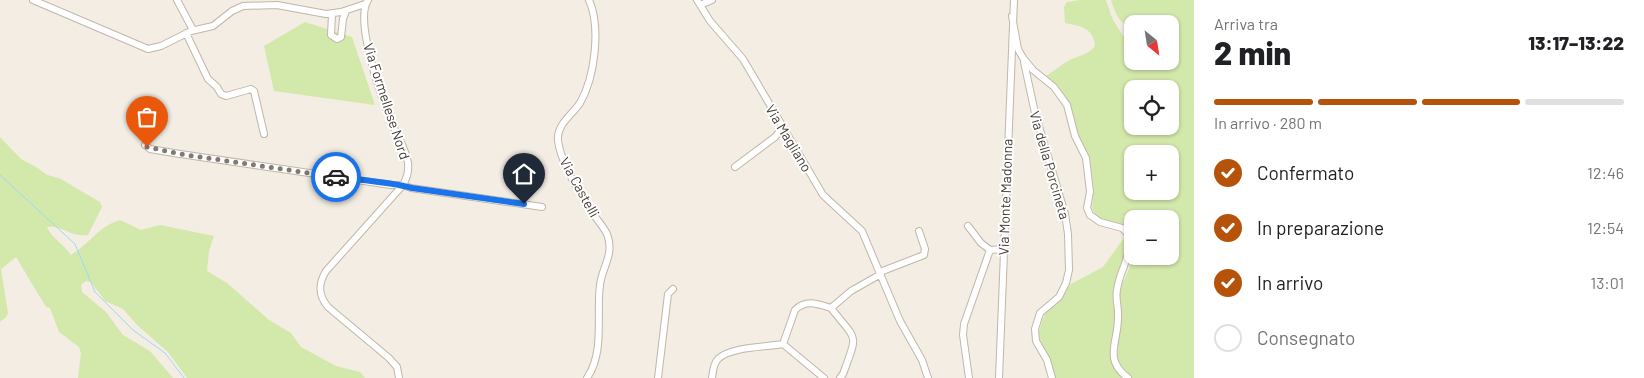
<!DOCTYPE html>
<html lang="it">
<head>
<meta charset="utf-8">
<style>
  body { margin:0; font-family:Barlow,sans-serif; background:#f6f6f6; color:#202124; height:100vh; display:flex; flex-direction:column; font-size:19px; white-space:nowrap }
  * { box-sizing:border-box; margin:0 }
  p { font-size:16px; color:#757577 }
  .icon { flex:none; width:28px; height:28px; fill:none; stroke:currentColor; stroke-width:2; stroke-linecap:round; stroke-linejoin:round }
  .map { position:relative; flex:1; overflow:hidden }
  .details { display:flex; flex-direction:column; background:#fff; width:450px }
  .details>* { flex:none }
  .needle { width:32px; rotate:150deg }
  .buttons { position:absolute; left:1124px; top:15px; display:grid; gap:10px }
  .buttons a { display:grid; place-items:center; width:55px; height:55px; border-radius:10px; background:#fff; box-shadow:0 1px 4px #0004; font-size:25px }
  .pin { position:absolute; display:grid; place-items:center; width:42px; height:42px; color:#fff; margin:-51px -21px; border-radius:50% 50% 50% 0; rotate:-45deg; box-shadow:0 0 5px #0007 }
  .pin .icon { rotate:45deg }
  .courier { position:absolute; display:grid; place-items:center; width:50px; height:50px; margin:-25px; border:4px solid #1a73e8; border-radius:50%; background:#fff; color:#222; box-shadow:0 1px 6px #0007 }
  .headline em { font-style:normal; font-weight:800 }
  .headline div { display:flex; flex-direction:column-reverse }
  .headline { display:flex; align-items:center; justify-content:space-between; height:85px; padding:0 20px }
  h1 { font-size:32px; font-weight:800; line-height:38px }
  .bar { display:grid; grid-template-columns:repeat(4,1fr); gap:8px 5px; align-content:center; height:60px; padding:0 20px }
  .bar i { height:6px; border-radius:4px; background:#e0e0e0 }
  .bar .selected { background:#b45309 }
  .bar p { grid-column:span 4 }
  ol { padding:0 20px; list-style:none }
  li { display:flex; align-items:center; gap:15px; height:55px }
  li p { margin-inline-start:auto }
  li .icon { padding:5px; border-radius:50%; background:#b45309; color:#fff; stroke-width:4 }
  li:last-child { color:#757577 }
  li i { width:28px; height:28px; border:2px solid #e0e0e0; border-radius:50% }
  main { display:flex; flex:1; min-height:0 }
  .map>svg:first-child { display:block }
</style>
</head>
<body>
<main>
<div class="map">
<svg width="1194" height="378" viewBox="0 0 1194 378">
  <rect width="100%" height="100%" fill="#f3ede4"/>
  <path fill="#d3e8ab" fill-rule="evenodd" d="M 1080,0 L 1106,0 L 1112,18 L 1123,36 L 1131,38 L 1127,26 C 1118,21 1114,10 1111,0 L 1194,0 L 1194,378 L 1132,378 L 1121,367 L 1117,359 L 1117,349 L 1122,315 L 1119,292 L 1130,266 L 1132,254 L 1130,234 L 1125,227 L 1100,219 L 1095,214 L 1092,208 L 1094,190 L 1090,158 L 1076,131 L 1069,103 L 1063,93 L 1046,76 C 1054,71 1062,64 1070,60 C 1080,55 1088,55 1095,46 C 1094,28 1080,26 1065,23 L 1064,7 L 1067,2 ZM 1132,24 L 1170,24 L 1170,61 L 1132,61 ZM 1132,89 L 1170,89 L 1170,126 L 1132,126 ZM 1132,154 L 1170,154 L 1170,191 L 1132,191 ZM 1132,219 L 1170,219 L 1170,256 L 1132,256 Z
    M 305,22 L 352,37 L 375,105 L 274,91 L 264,46 Z
    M 0,137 L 21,159 L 36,167 L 47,175 L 59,178 L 100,202 L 102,207 L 88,235 C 72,238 62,225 47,227 C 52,239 64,244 71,255 C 89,244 99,226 120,220 L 141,230 L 160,225 L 214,236 L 209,251 L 207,271 L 227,283 L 269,320 L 291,333 L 301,347 L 336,366 L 360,372 L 365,378 L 187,378 L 168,352 L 137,325 L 123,309 L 105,301 L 91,282 L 86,281 L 81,285 L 82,292 L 106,312 L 123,335 L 150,351 L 173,378 L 78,378 L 81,353 L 79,347 L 59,332 L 50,308 L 46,307 L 16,257 L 1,269 L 8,313 L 6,317 L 0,322 Z
    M 1124,238 L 1125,256 L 1114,289 L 1115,320 L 1110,356 L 1123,378 L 1055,378 L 1038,334 L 1045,313 L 1062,297 L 1071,284 L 1103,267 Z"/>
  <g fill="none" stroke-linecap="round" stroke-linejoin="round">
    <path stroke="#9ed9f2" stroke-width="1" d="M 0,175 L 75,244 L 95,292 L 133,330 L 165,353 L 184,378"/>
    <g stroke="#c1b6a9" stroke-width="8">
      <path id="minor" d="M 33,0 L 148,49 L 161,46 L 191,31 L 213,26 L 232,11 L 243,6 L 277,5 L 326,14 L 341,12 L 365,4
        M 177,0 L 193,30
        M 368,0 C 354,21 382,99 392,123 C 397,136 406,149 408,163 C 409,171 407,178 403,185 L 326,271 C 318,284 318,295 328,307 L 389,358 L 397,367 L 399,378
        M 697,0 L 710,21 L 743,59 L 823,195 L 862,231 L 900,321 L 922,360 L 928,378
        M 700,5 L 712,0
        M 332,14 L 331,35 L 337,39 L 341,37 L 343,19 L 346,11
        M 1012,16 L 1018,49 L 1023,58 L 1033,70 L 1054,87 L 1067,105 L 1075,136 L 1086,158 L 1090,192 L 1087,208 L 1090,215 L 1100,222 L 1122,228 L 1128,234 C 1132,259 1120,268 1117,290 C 1115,299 1119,308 1118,318 C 1118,343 1103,359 1128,378
        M 186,33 L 208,79 L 217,87 L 221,94 L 226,96 L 251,89 L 254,91 L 264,134
        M 1024,62 L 1035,113 L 1065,214 L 1068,234 L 1069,270 L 1066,283 L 1059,297 L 1040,313 L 1035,329 L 1036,341 L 1047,360 L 1052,378
        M 145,145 L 150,149 L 180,154 L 391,185 L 403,185 L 411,188 L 542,207
        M 735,167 L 775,137 L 783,127
        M 968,226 L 981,243 L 990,250 L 1003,249
        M 880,272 L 924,255 L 925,249 L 919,231
        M 831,308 C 857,342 859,331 843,374 L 840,378
        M 783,344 L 824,378
        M 587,378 C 605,352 596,315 600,285 C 602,267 615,254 607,234 C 603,226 597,220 592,212 C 580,194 561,163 558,141 C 556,125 572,115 580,103 C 595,77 601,27 589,0
        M 658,378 L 668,294 L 673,289
        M 712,378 C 713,372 713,364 718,359 C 729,347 766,347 783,344 L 795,310 C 806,299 818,304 831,308 L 851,291 L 881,274
        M 969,378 L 963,335 L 964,324 L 990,250
        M 999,378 L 1014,0"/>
    </g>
    <use href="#minor" stroke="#fff" stroke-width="6"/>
  </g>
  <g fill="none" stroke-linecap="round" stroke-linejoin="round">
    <path stroke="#827a72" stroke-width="5" stroke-dasharray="0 9" d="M 147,147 L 180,154 L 336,177"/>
    <path stroke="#1a73e8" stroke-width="6" d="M 336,177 C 359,180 390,182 412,188 L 524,204"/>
  </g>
  <g text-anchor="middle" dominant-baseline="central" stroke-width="4" stroke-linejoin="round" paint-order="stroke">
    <g font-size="14" fill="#453c34" stroke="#fff">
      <text transform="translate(387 101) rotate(72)">Via Formellese Nord</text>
      <text transform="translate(789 138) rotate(59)">Via Magliano</text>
      <text transform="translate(1050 165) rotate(74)">Via della Porcineta</text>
      <text transform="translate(580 187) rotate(61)">Via Castelli</text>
      <text transform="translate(1005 197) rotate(-88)">Via Monte Madonna</text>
    </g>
  </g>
</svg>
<div class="buttons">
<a><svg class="needle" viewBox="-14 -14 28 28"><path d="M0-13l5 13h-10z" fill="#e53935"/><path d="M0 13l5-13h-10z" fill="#757577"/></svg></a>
<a><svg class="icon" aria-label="locate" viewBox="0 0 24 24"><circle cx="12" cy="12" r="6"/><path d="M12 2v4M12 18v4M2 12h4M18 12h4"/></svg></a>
<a>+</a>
<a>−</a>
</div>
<div class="pin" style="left:147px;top:147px;background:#ea580c"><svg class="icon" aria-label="bag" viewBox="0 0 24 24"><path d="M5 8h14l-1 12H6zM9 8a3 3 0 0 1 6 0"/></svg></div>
<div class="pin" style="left:524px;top:204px;background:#1f2937"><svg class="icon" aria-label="home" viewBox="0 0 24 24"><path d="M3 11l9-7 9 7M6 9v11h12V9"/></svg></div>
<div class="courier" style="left:336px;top:177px"><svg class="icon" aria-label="car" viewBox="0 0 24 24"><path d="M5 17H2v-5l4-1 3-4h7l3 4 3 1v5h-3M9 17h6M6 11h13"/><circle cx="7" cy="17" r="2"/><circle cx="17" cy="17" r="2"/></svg></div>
</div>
<section class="details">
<div class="headline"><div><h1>2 min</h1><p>Arriva tra</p></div><em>13:17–13:22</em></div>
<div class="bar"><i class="selected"></i><i class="selected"></i><i class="selected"></i><i></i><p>In arrivo · 280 m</p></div>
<ol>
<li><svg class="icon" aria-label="check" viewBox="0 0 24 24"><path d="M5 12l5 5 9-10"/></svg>Confermato<p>12:46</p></li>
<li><svg class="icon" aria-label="check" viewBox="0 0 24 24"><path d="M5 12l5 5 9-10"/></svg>In preparazione<p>12:54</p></li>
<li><svg class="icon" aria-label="check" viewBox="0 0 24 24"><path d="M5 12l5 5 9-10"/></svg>In arrivo<p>13:01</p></li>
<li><i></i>Consegnato</li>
</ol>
</section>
</main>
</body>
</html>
